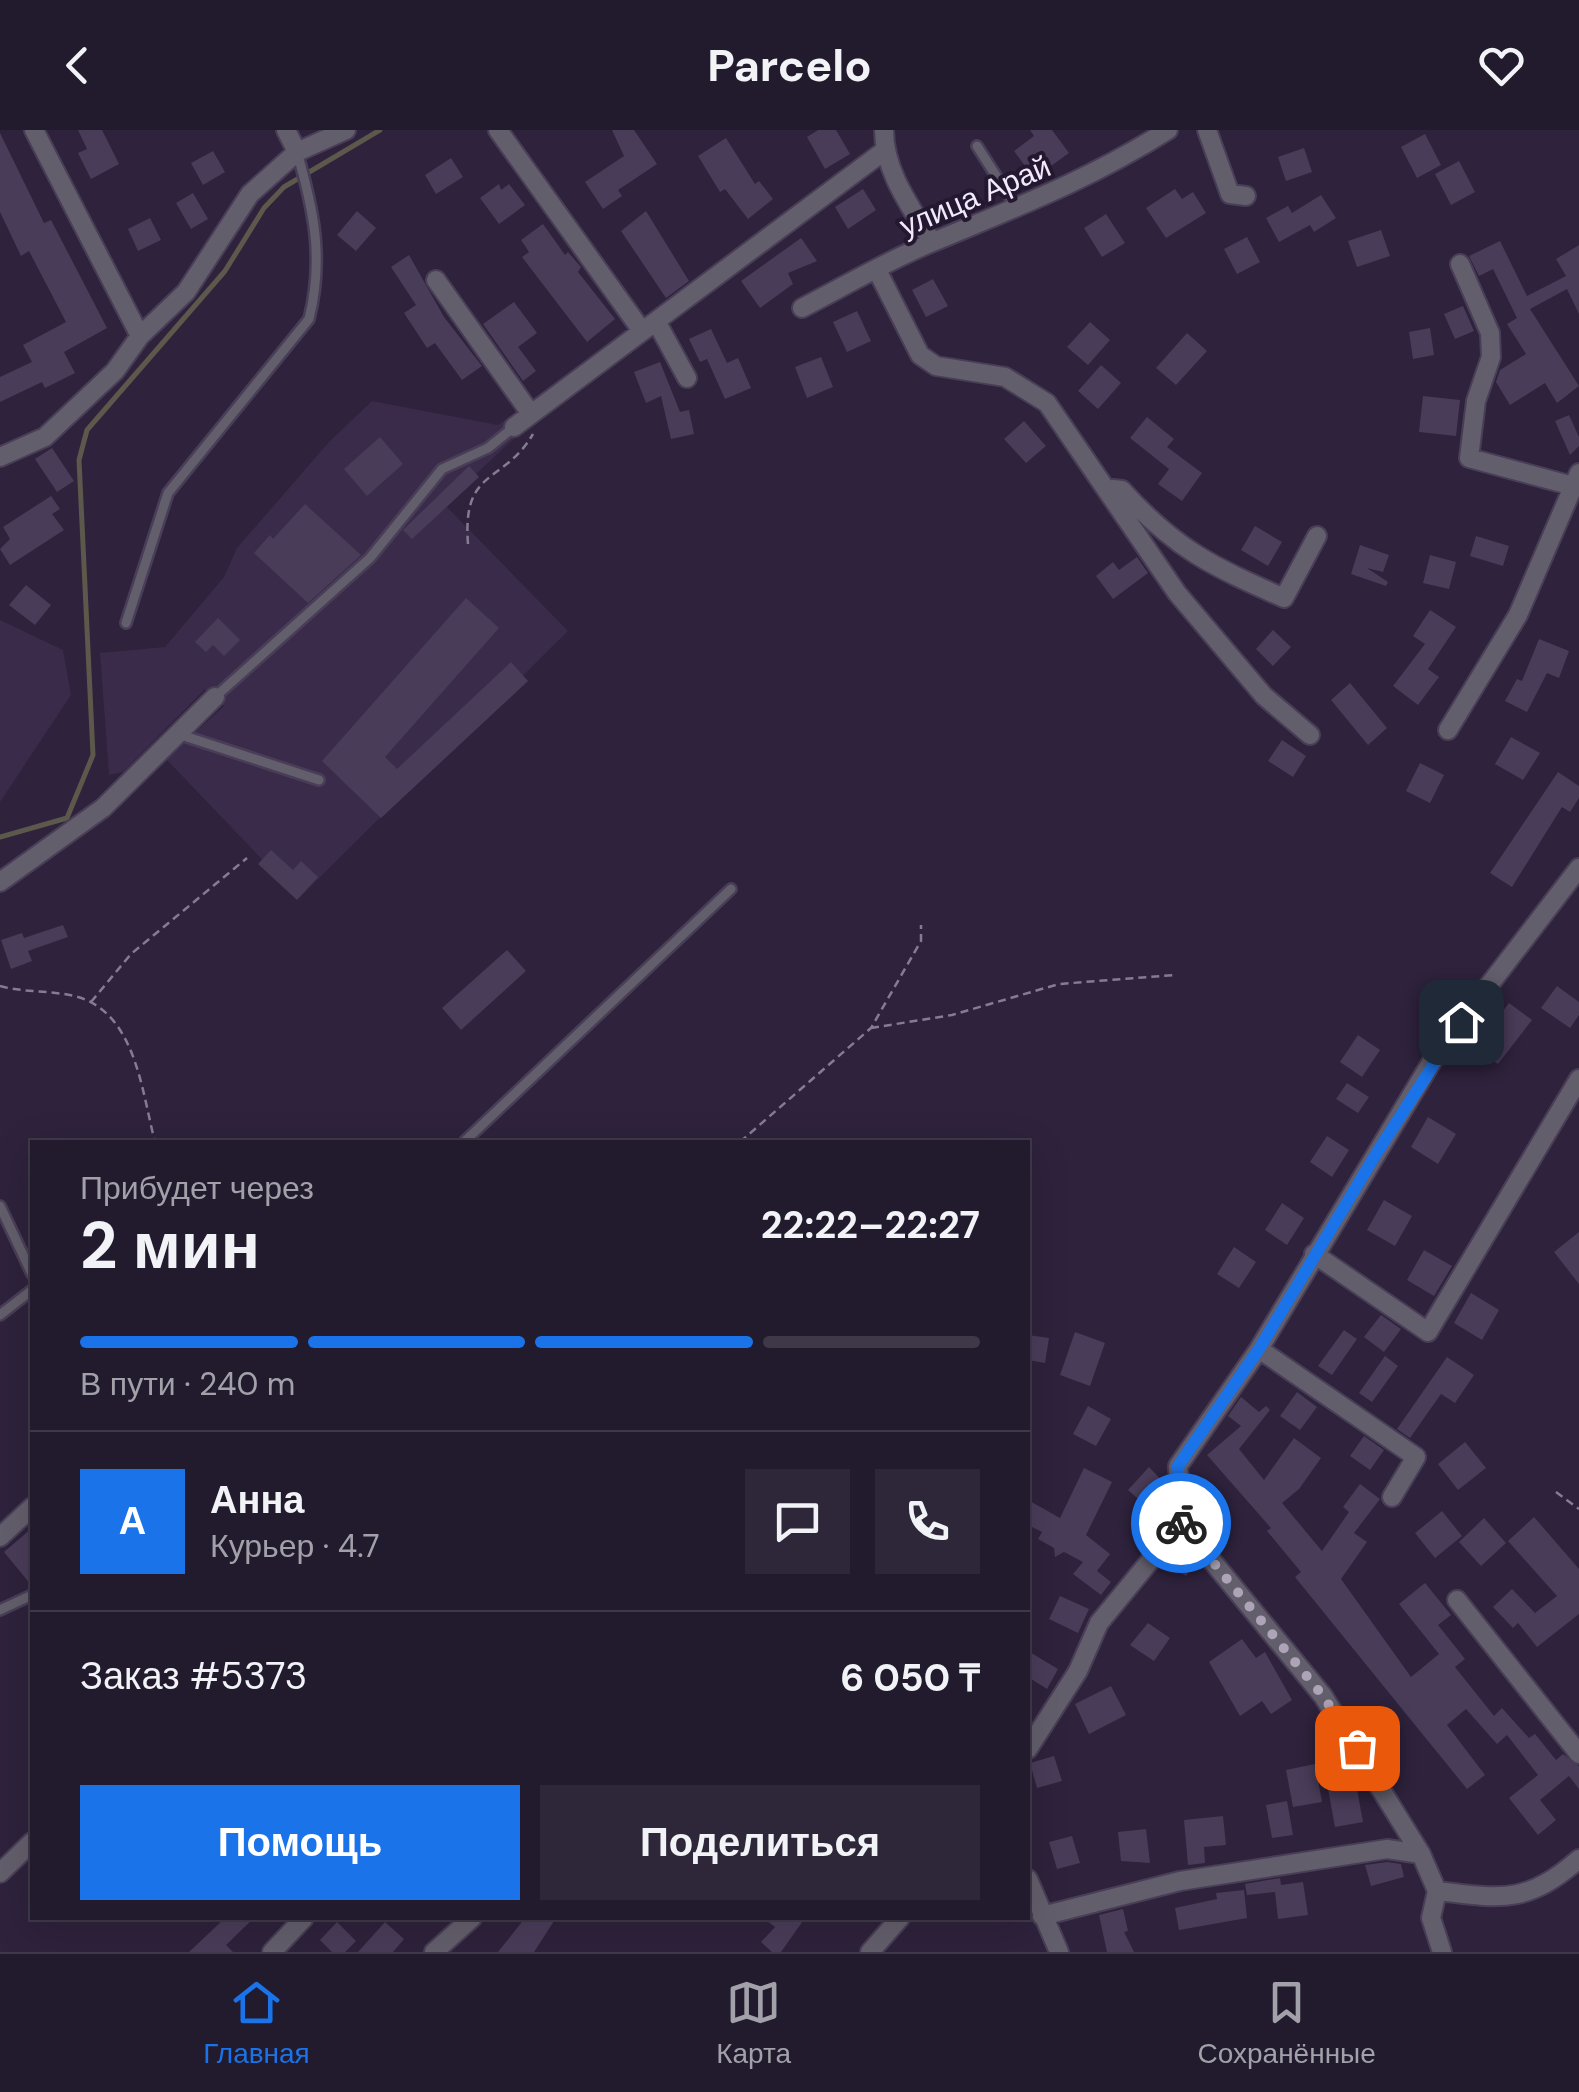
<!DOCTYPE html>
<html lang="ru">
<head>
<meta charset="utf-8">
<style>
  body { margin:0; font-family:"DM Sans",sans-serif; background:#2e2739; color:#f1f3f6; height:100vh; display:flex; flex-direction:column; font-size:38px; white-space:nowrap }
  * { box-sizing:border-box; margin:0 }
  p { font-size:32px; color:#a2a1aa }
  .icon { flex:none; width:55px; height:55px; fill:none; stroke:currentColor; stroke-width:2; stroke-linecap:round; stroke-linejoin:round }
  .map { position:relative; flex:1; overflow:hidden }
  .drawer { position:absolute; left:30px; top:1010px; width:1000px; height:780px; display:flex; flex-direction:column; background:#221a2d; border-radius:0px; box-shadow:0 10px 40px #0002,0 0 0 2px #3f3849 }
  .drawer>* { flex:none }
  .pin { position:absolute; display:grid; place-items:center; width:85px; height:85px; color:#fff; margin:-42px; border-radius:20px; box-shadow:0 5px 15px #0006 }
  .courier { position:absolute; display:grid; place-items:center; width:100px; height:100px; margin:-50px; border:8px solid #1a73e8; border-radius:50%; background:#fff; color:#222; box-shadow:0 2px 12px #0007 }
  .summary em { font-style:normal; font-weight:700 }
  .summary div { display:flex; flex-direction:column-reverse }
  .summary { display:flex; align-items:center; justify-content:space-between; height:170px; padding:0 50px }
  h1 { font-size:65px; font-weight:700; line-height:75px }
  .bar { display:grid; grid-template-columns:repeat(4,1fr); gap:15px 10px; align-content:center; height:120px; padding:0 50px }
  .bar i { height:12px; border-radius:8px; background:#3f3849 }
  .bar .selected { background:#1a73e8 }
  .bar p { grid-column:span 4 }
  .line { display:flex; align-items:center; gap:25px; padding:0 50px; border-top:2px solid #3f3849 }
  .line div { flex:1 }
  .round { display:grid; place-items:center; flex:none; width:105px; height:105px; border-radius:0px; background:#2e2739 }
  .cta { display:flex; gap:20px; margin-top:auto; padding:20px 50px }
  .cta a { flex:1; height:115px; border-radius:0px; background:#1a73e8; color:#fff; font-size:40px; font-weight:700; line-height:115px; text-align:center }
  .cta a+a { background:#2e2739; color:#f1f3f6 }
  header { display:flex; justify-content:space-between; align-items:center; height:130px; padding:0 50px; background:#221a2d; font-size:45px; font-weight:700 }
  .tab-bar { display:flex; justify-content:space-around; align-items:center; height:140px; border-top:2px solid #3f3849; background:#221a2d; font-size:28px; color:#a2a1aa }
  .tab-bar a { display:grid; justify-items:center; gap:5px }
  .tab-bar .selected { color:#1a73e8 }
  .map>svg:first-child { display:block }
</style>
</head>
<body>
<header><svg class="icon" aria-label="back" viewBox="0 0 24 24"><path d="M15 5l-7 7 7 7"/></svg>Parcelo<svg class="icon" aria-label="heart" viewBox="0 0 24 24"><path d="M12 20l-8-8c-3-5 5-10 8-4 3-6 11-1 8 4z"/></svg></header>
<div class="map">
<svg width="1579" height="1822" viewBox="0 0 1579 1822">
  <rect width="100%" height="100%" fill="#2e223c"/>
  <path fill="#3a2b4b" d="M 372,271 L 498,295 L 507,289 L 520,303 L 444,374 L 568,501 L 299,768 L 166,629 L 224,576 L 205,559 L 123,642 L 109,645 L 100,523 L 165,517 L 224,447 L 237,418 L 329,312 Z
    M 0,490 L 63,520 L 71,565 L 0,672 Z"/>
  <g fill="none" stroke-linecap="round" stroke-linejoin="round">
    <path stroke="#5c584b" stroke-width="5" d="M 0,707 L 67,688 L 93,625 L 79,330 L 87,300 L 225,141 L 264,78 L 284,57 L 380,0"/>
  </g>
  <path fill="#493c59" d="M 78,0 L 102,0 L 119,34 L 91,49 L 78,23 L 87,19 Z
    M 612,0 L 634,0 L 657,34 L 618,60 L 622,66 L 603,79 L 585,52 L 624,26 Z
    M 818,0 L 836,0 L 850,24 L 825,39 L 807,7 Z
    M 1030,0 L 1052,0 L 1069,23 L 1034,48 L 1014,21 L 1034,6 Z
    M 0,3 L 44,93 L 51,90 L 107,198 L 64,222 L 75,243 L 45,258 L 42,252 L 0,272 L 0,247 L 32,232 L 23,215 L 66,192 L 29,121 L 21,126 L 0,82 Z
    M 1425,4 L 1441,35 L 1417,48 L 1401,17 Z
    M 726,8 L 755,54 L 759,51 L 773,69 L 748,89 L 725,59 L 720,62 L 698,26 Z
    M 1304,18 L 1312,42 L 1286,51 L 1278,27 Z
    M 213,21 L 225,42 L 203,55 L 191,33 Z
    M 451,28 L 463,47 L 436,64 L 425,45 Z
    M 1459,31 L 1475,62 L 1451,75 L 1435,44 Z
    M 499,54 L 501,60 L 509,54 L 525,75 L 499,94 L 480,68 Z
    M 863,59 L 876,80 L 848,99 L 835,77 Z
    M 1175,59 L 1182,69 L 1193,62 L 1206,83 L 1166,108 L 1146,78 Z
    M 193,63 L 208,89 L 191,99 L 176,73 Z
    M 1321,65 L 1336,88 L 1314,102 L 1310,95 L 1279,112 L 1266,88 L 1288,76 L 1292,83 Z
    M 357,81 L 376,98 L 356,121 L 337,105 Z
    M 646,81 L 689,151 L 666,168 L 621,101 Z
    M 1106,84 L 1125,113 L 1102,127 L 1084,98 Z
    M 150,88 L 161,110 L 138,121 L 128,99 Z
    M 543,94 L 565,125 L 568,122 L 581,137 L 578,142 L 615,189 L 587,212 L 522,127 L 529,122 L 521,110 Z
    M 1381,100 L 1390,126 L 1357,137 L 1348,111 Z
    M 1247,107 L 1260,132 L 1237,144 L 1224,119 Z
    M 801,108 L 817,131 L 788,143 L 793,154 L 760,178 L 741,151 Z
    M 1500,111 L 1527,166 L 1566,146 L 1556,129 L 1579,115 L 1579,184 L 1567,159 L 1530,179 L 1579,256 L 1557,273 L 1545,253 L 1510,275 L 1496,252 L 1500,240 L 1526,224 L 1507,194 L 1517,188 L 1493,139 L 1479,146 L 1469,126 Z
    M 409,125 L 444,187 L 482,236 L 462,250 L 435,213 L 427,218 L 404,183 L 416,175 L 391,137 Z
    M 933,149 L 948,176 L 926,187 L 912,160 Z
    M 514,172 L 537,203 L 518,217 L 536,241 L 523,251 L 483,194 Z
    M 1463,176 L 1474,201 L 1455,209 L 1444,184 Z
    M 857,181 L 871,211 L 847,222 L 833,192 Z
    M 1090,192 L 1110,210 L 1088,235 L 1067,217 Z
    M 1430,198 L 1434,225 L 1413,229 L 1409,202 Z
    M 711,199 L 727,233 L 738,228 L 751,258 L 725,269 L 707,229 L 700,232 L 689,209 Z
    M 1187,203 L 1207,221 L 1176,255 L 1156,238 Z
    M 821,227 L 833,257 L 807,268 L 795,237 Z
    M 660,232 L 680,282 L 689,280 L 694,304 L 671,309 L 661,266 L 646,273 L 634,242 Z
    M 1101,235 L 1121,253 L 1098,279 L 1078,261 Z
    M 1423,266 L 1460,270 L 1456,306 L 1419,302 Z
    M 1569,285 L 1579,307 L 1579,316 L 1570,325 L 1555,291 Z
    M 1147,287 L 1174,309 L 1167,317 L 1202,343 L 1182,371 L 1158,354 L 1169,339 L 1130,308 Z
    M 1024,291 L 1046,316 L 1026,333 L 1004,309 Z
    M 380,307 L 403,334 L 367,366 L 344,339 Z
    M 52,318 L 74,351 L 57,362 L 35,329 Z
    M 469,336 L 479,347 L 412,409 L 403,400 Z
    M 51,366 L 60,379 L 52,384 L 64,400 L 10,435 L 0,419 L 10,409 L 3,397 Z
    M 305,374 L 361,425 L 308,473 L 254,423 L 270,405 L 273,409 Z
    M 1255,396 L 1282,412 L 1268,436 L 1241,420 Z
    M 1476,406 L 1509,416 L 1503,436 L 1470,426 Z
    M 1360,415 L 1389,425 L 1383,442 L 1367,438 L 1388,452 L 1386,456 L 1351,444 Z
    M 1430,425 L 1456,432 L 1449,459 L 1423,453 Z
    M 1137,427 L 1148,443 L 1113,469 L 1096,446 L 1113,432 L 1119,440 Z
    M 26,455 L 51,475 L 35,495 L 9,475 Z
    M 466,468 L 499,498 L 385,627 L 397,639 L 511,532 L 528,551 L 381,688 L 322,631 Z
    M 1430,480 L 1456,497 L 1428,539 L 1439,547 L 1418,575 L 1393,556 L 1425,514 L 1413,506 Z
    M 218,488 L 240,510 L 224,526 L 213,515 L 206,522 L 195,512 Z
    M 1273,500 L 1291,517 L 1273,536 L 1256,519 Z
    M 1539,509 L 1569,521 L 1559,548 L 1547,543 L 1527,582 L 1505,571 L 1517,549 L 1522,551 Z
    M 1350,553 L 1387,598 L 1368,615 L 1331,570 Z
    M 1511,607 L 1540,623 L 1523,650 L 1495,634 Z
    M 1282,610 L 1306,626 L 1293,647 L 1268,631 Z
    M 1420,633 L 1444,645 L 1430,673 L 1406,661 Z
    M 1558,642 L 1579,656 L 1579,668 L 1570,682 L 1562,677 L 1512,757 L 1490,743 Z
    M 271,720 L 293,740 L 301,731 L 318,747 L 297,770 L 258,734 Z
    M 63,795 L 68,807 L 28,821 L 32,831 L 11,839 L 1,810 L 22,803 L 24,808 Z
    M 507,820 L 526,841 L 461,900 L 442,878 Z
    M 1557,856 L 1579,872 L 1579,885 L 1570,898 L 1541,878 Z
    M 1509,873 L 1532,890 L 1498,934 L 1474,919 Z
    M 1358,905 L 1380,920 L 1362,947 L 1340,932 Z
    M 1347,953 L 1369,967 L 1358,983 L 1336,969 Z
    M 1428,987 L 1456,1004 L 1438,1034 L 1411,1017 Z
    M 1327,1006 L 1349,1020 L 1332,1047 L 1310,1032 Z
    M 1384,1070 L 1412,1086 L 1395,1116 L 1367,1100 Z
    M 1282,1073 L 1304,1088 L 1287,1115 L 1265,1100 Z
    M 1579,1102 L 1579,1154 L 1554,1122 Z
    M 1234,1117 L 1256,1132 L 1239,1158 L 1217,1144 Z
    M 1424,1120 L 1452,1136 L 1434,1166 L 1407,1150 Z
    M 1471,1163 L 1499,1180 L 1482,1210 L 1454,1193 Z
    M 1381,1185 L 1401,1199 L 1384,1222 L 1364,1207 Z
    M 1344,1200 L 1357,1209 L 1332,1245 L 1318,1236 Z
    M 1075,1202 L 1105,1213 L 1090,1256 L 1060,1245 Z
    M 1028,1205 L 1049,1208 L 1045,1233 L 1028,1230 Z
    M 1385,1226 L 1398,1236 L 1372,1272 L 1359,1263 Z
    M 1447,1227 L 1474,1245 L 1455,1273 L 1441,1264 L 1410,1308 L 1397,1299 Z
    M 1297,1262 L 1317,1277 L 1300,1300 L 1280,1286 Z
    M 1241,1267 L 1259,1282 L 1266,1276 L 1270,1280 L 1239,1319 L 1264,1350 L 1294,1308 L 1321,1328 L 1299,1359 L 1282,1373 L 1322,1421 L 1349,1382 L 1343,1377 L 1360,1354 L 1380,1369 L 1354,1403 L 1367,1412 L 1341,1449 L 1411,1547 L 1439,1524 L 1399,1474 L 1425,1453 L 1451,1485 L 1438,1495 L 1465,1529 L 1455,1537 L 1494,1586 L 1502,1578 L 1529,1608 L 1535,1604 L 1556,1630 L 1563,1624 L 1579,1636 L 1579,1659 L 1569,1646 L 1540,1670 L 1556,1690 L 1538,1705 L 1509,1668 L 1538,1645 L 1507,1605 L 1497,1614 L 1466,1579 L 1447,1595 L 1485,1645 L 1467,1659 L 1295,1447 L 1301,1442 L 1267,1401 L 1271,1398 L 1207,1325 L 1241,1296 L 1228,1286 Z
    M 1088,1276 L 1111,1289 L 1096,1316 L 1073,1304 Z
    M 1364,1306 L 1384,1320 L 1370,1340 L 1350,1326 Z
    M 1465,1312 L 1486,1338 L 1458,1360 L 1438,1334 Z
    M 1149,1337 L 1167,1356 L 1148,1378 L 1128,1360 Z
    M 1084,1338 L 1112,1352 L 1086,1405 L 1110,1424 L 1097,1441 L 1111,1452 L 1101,1465 L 1073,1444 L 1083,1432 L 1064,1422 L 1055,1427 L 1054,1418 L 1038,1409 L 1042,1402 L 1028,1395 L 1028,1370 L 1060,1388 Z
    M 1442,1381 L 1462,1406 L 1435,1428 L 1415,1403 Z
    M 1534,1387 L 1579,1439 L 1579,1484 L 1537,1517 L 1518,1493 L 1513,1498 L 1493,1477 L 1512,1459 L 1535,1483 L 1557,1466 L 1508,1411 Z
    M 1484,1388 L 1506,1413 L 1481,1436 L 1459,1412 Z
    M 32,1398 L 32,1456 L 4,1422 Z
    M 1181,1413 L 1196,1431 L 1186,1446 L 1165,1432 Z
    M 1060,1466 L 1089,1479 L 1078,1503 L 1049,1489 Z
    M 1148,1493 L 1170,1508 L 1154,1531 L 1130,1515 Z
    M 1242,1509 L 1256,1528 L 1265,1522 L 1292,1570 L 1271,1584 L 1262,1571 L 1240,1586 L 1209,1532 Z
    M 1028,1521 L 1058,1539 L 1047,1559 L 1028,1547 Z
    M 1111,1556 L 1126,1585 L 1089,1604 L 1075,1574 Z
    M 1054,1626 L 1062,1651 L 1037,1658 L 1030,1633 Z
    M 1315,1634 L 1322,1672 L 1293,1677 L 1286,1640 Z
    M 1356,1654 L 1363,1692 L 1335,1697 L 1328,1659 Z
    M 1287,1671 L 1293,1705 L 1272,1708 L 1266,1675 Z
    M 1223,1686 L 1226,1715 L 1204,1717 L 1205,1733 L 1188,1735 L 1184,1690 Z
    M 1146,1699 L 1150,1733 L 1121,1731 L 1118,1702 Z
    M 1072,1706 L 1080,1733 L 1057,1739 L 1049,1712 Z
    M 1387,1732 L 1401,1734 L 1404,1747 L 1371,1756 L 1365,1735 Z
    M 1280,1748 L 1281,1755 L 1303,1752 L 1308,1785 L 1278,1789 L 1275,1762 L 1247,1765 L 1245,1754 Z
    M 1244,1760 L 1247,1788 L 1179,1800 L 1175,1778 L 1217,1769 L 1216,1763 Z
    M 1123,1779 L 1128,1801 L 1124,1802 L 1134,1822 L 1107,1822 L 1099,1785 Z
    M 225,1788 L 254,1788 L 226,1815 L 233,1822 L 189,1822 Z
    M 525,1788 L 556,1788 L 534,1822 L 498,1822 Z
    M 763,1788 L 805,1788 L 781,1822 L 772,1822 L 761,1812 L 775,1797 Z
    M 337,1792 L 356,1811 L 345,1822 L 332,1822 L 320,1810 Z
    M 385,1792 L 404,1809 L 393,1822 L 358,1822 Z"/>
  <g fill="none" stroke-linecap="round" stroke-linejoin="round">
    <g stroke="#493e57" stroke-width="14">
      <path id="lane" d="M 977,16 L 1016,77
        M 126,493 L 168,363 L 309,189 C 324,129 314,81 297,22
        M 215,567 L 370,428 L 442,339 L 488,318 L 514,297
        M 178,604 L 319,650
        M 464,1012 L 731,759
        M 0,1076 L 32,1144
        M 0,1185 L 32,1160
        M 0,1480 L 32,1465"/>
    </g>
    <g stroke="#493e57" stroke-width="22">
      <path id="street" d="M 34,0 L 140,206
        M 286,0 L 297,22
        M 498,0 L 642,201
        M 884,0 C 884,42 911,77 932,112
        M 1207,0 L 1230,64 L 1246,66
        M 1460,134 L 1490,203 L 1491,227 L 1476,271 L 1469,328 L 1573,356
        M 877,140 L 920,225 L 936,236 L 1005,247 L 1047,273 L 1177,463 L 1264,566 L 1310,605
        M 436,150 L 531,284
        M 802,178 C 845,156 888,130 933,112 C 1017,77 1089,50 1168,0
        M 656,191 L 687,248
        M 514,297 L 884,21
        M 0,327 L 45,307 L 115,241 L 140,206 L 186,162 L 250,64 L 297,22 L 346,0
        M 1113,359 L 1122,360 C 1176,420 1212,436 1284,468 L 1317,406
        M 1448,600 L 1518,485 L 1579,343
        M 0,752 L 103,678 L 215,567
        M 1314,1124 L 1428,1202 L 1579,949
        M 1259,1219 L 1416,1327 L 1392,1367
        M 0,1407 L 32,1377
        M 1457,1470 L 1579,1624
        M 1028,1619 L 1078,1541 L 1099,1493 L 1181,1393
        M 0,1743 L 32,1712
        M 1028,1749 L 1059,1822
        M 1437,1761 C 1503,1769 1527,1774 1579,1729
        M 1042,1786 L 1180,1751 L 1387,1719 L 1421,1724
        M 272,1822 L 304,1788
        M 434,1822 L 472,1788
        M 870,1822 L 900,1788
        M 1442,1822 L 1431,1788 L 1437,1761 L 1421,1724 L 1323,1566 L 1181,1393 L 1178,1336 L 1259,1219 L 1437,923 L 1579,738"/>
    </g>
    <path stroke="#867c92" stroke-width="2.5" stroke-dasharray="8 5" stroke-linecap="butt" d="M 468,414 C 462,337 503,355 533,304
      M 0,856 C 25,863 53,860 78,867 C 136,884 142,963 155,1012
      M 91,872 L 131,824 L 247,728
      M 871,898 L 952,885 L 1059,854 L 1175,845
      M 740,1012 L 871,898 L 921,811 L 921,795
      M 1556,1362 L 1579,1379"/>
    <use href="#lane" stroke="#635e6b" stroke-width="9"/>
    <use href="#street" stroke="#635e6b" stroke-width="18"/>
  </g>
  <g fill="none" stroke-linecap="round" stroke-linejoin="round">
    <path stroke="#ada4b8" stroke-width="10" stroke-dasharray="0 18" d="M 1181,1393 L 1323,1566 L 1357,1618"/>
    <path stroke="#1a73e8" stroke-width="12" d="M 1181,1393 L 1178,1336 L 1259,1219 L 1376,1024 L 1461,892"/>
  </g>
  <g text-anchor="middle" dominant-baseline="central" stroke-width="8" stroke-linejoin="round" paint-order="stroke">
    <g font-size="30" fill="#f1eafb" stroke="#241831">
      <text transform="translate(975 66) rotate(-23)">улица Арай</text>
    </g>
  </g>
</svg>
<div class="pin" style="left:1357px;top:1618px;background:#ea580c"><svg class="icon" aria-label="bag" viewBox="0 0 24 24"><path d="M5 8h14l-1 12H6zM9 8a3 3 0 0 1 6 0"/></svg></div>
<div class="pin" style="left:1461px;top:892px;background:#1f2937"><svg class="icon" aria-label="home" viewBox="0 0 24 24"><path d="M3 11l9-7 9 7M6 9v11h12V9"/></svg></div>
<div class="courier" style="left:1181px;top:1393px"><svg class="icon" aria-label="bike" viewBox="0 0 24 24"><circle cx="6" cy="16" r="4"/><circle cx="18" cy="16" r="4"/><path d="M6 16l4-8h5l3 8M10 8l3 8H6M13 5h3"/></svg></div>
<section class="drawer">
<div class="summary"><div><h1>2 мин</h1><p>Прибудет через</p></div><em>22:22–22:27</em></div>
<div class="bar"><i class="selected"></i><i class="selected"></i><i class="selected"></i><i></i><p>В пути · 240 m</p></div>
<div class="line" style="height:180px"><b class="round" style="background:#1a73e8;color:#fff">А</b><div><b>Анна</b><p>Курьер · 4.7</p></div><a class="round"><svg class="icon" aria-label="chat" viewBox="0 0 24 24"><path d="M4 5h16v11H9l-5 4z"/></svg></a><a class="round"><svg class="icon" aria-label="phone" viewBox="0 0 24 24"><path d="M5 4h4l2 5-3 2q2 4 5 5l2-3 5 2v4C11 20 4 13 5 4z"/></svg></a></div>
<div class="line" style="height:130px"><div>Заказ #5373</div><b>6 050 ₸</b></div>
<div class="cta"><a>Помощь</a><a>Поделиться</a></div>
</section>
</div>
<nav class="tab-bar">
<a class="selected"><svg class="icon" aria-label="home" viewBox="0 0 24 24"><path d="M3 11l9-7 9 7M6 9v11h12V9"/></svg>Главная</a>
<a><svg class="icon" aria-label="map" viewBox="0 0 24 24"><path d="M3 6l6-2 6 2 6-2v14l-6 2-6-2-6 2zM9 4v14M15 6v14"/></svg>Карта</a>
<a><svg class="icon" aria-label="saved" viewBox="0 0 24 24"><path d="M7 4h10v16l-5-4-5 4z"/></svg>Сохранённые</a>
</nav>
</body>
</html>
